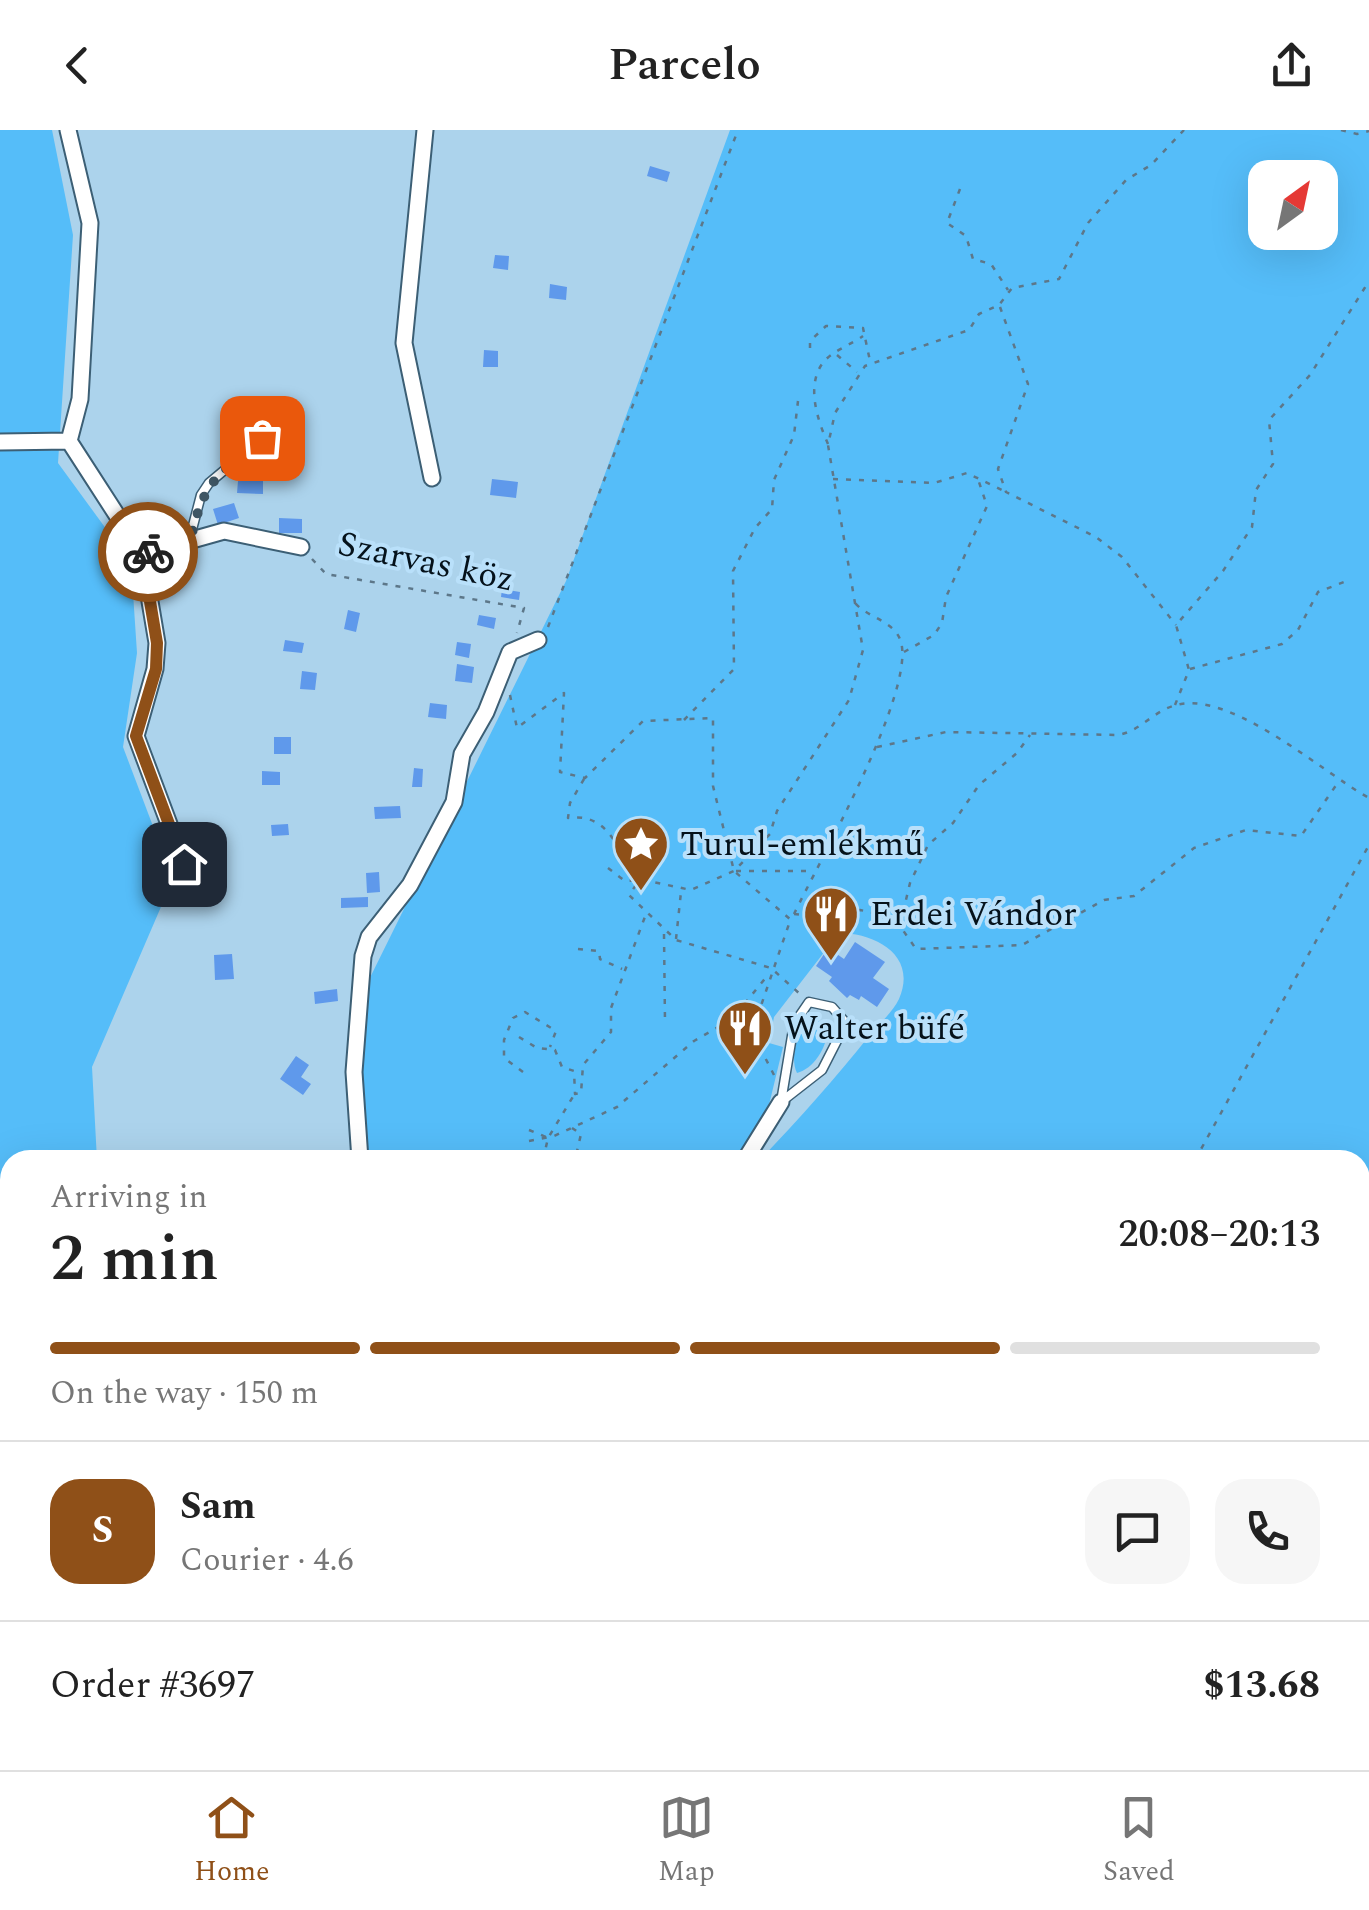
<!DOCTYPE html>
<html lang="en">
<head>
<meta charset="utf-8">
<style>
  body { margin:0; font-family:Spectral,serif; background:#f6f6f6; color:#222; height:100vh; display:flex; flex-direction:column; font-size:38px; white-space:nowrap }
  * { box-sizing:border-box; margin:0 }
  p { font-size:32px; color:#767676 }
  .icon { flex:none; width:55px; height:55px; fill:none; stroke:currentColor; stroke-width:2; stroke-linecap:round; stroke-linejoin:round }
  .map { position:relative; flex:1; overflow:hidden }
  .details { position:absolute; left:0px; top:1020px; width:1370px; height:620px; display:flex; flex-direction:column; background:#fff; border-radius:30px 30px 0 0; box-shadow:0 10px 40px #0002 }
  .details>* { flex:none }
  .needle { width:65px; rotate:33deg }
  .tools { position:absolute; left:1248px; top:30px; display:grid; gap:20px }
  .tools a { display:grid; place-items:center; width:90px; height:90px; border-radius:20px; background:#fff; box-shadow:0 10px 40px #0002; font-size:50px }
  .pin { position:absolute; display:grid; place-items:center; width:85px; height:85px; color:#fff; margin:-42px; border-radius:20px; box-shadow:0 5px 15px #0006 }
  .courier { position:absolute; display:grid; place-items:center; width:100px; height:100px; margin:-50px; border:8px solid #8f5018; border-radius:50%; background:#fff; color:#222; box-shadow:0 2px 12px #0007 }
  .head em { font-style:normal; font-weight:600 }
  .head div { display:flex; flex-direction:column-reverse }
  .head { display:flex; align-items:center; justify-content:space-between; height:170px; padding:0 50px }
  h1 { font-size:65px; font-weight:600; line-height:75px }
  .bar { display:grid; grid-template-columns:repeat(4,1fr); gap:15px 10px; align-content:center; height:120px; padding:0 50px }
  .bar i { height:12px; border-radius:8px; background:#e0e0e0 }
  .bar .active { background:#8f5018 }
  .bar p { grid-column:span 4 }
  .line { display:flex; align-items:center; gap:25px; padding:0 50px; border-top:2px solid #e0e0e0 }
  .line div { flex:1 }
  .round { display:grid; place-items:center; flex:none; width:105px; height:105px; border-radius:30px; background:#f6f6f6 }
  header { display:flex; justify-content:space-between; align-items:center; height:130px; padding:0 50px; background:#fff; font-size:45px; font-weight:600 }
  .dock { display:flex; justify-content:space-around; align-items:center; height:140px; border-top:2px solid #e0e0e0; background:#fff; font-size:28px; color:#767676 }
  .dock a { display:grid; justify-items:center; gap:5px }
  .dock .active { color:#8f5018 }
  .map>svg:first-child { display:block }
</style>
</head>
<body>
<header><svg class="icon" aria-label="back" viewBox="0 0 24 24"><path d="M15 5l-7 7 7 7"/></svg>Parcelo<svg class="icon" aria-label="share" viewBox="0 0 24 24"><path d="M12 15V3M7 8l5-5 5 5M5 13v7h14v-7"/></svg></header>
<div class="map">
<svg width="1369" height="1640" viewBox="0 0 1369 1640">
  <rect width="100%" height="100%" fill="#acd3ec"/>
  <path fill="#55bdf9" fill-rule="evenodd" d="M 0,0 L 52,0 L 73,105 L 58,333 L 131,433 L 137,523 L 123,617 L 173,749 L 92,937 L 97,1030 L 10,1030 L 10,1630 L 29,1630 L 29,1640 L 0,1640 Z
    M 730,0 L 1369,0 L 1369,1640 L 256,1640 L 259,1630 L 1360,1630 L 1360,1030 L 760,1030 C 798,990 835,949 869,906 C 878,895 893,882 899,869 C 918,825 875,803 839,803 L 774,887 L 769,913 L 783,917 L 768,979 L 735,1030 L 366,1030 L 357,874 L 566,451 ZM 1265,48 L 1320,48 L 1320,102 L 1265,102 Z
    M 815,888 L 827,897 C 829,915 814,939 797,943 C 790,929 797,908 802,894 Z"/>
  <path fill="#5f99eb" d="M 650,36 L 670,42 L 667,52 L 647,46 Z
    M 495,125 L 509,126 L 508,140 L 493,138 Z
    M 550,154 L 567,157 L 566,170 L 549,168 Z
    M 484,220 L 498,221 L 498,237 L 483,237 Z
    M 492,349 L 518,352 L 516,368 L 490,365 Z
    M 238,351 L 263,351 L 263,364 L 237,363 Z
    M 234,373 L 239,388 L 218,395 L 213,379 Z
    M 279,388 L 302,389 L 302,403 L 279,403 Z
    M 502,459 L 520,462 L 519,470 L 501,467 Z
    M 348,480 L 360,483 L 356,502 L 344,499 Z
    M 479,485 L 496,488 L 494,499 L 477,495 Z
    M 285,510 L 304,513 L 302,523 L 283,521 Z
    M 457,512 L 471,514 L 469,528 L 455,525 Z
    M 457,534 L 474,537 L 472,553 L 455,551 Z
    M 302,541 L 317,543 L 315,560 L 300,559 Z
    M 430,573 L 447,575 L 446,589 L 428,587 Z
    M 274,607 L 291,607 L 291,624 L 274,624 Z
    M 414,638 L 423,639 L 422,657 L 412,657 Z
    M 262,641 L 280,642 L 280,655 L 262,655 Z
    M 400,676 L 401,688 L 375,689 L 374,677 Z
    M 288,694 L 289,705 L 272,706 L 271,695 Z
    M 379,742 L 380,762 L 367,763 L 366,743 Z
    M 368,767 L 368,777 L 341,778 L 341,768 Z
    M 855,812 L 885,832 L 873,848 L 889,859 L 877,877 L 861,866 L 859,870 L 850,865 L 847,868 L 829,851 L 832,847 L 816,836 L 828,818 L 844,829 Z
    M 232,824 L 234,849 L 215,850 L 214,825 Z
    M 337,859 L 338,871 L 315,874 L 314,862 Z
    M 296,926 L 309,935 L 301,947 L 311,954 L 303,965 L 280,949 Z"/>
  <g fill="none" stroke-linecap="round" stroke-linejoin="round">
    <g stroke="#3c5f75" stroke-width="11">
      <path id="service" d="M 189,411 L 201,365 L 209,353 L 289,286
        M 809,872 L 832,877 L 846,893 L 822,940 L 781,972 L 794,894 Z"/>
    </g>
    <g stroke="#3c5f75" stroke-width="19">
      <path id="minor" d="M 68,0 L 90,93 L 80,269 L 69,311
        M 425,0 L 404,213 L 432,348
        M 69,311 L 142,424 L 224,401 L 301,417
        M 0,312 L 69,311
        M 142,424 L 157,513 L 155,539 L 136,606 L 184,734
        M 360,1030 L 354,942 L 363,826 L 369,807 L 410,755 L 454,672 L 462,624 L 486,582 L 510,522 L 538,510
        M 745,1030 L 781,972
        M 656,1630 L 659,1640
        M 681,1630 L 684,1640
        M 233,1640 L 235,1630"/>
    </g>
    <path stroke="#5d7789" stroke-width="2.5" stroke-dasharray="5 8" stroke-linecap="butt" d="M 1341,0 L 1357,4 L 1369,1
      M 960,59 L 947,93 L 966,106 L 973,129 L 991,134 L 1008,160
      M 1000,177 L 1028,254 L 998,339 L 1006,362 L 1096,407 L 1122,427 L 1176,495
      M 810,218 L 810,211 L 826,196 L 863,198 L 870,231
      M 837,225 L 857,242
      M 828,314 C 818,291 806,257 822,234 C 830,222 852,214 863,206
      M 833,349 L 934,353 L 967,343 L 1004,361
      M 312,429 L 326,444 L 524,478 L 517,503
      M 548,497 L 738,0
      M 904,522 L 934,505 L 942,493 L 946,467 L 987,376 L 978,349
      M 1190,539 L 1282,514 L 1298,500 L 1318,462 L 1344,452
      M 510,565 L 517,598 L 564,563 L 560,642 L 585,648 L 643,591 L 713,588 L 713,656 L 734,741 L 791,790
      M 1175,575 L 1189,540 L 1176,495 L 1223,441 L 1252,397 L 1256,360 L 1273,334 L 1269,290 L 1310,245 L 1369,151
      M 684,590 L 734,539 L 733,441 L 755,398 L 772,379 L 774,350 L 794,305 L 798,271
      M 877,617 L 946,602 L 1118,605 C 1142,601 1155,578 1181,574 C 1237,565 1322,642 1369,668
      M 584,649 L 570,673 L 568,688 C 592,685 605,695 617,715
      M 608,738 L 625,751 L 644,750 L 691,760 L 734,741 L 770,704 L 777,681 L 849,570 L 863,520 L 828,315 L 835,283 L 865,236 L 969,200 L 979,184 L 999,175 L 1012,158 L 1059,149 L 1088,93 L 1126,50 L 1151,35 L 1184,0
      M 736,741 L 813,741
      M 636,755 L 629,765 L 676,810 L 771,838 L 801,865
      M 794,784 L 825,787 L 860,780 L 879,784 L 900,796 L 916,819 L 1022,815 L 1104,770 L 1134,766 L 1194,718 L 1246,700 L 1301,706 L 1339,651
      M 794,784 C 819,732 915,563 901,512 C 895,491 868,488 855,473
      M 900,795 L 910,753 L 928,715 L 953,693 L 979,655 L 1017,623 L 1030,605
      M 664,804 L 665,892
      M 676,809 L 681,762
      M 578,819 L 599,821 L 600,829 L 622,839
      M 519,907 L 537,918 L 555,920 L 562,937 L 574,941 L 575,964 L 581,963 L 583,935 L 611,902 L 611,878 L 646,784
      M 523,942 L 504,928 L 504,910 L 513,888 L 525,882 L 556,901 L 550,917
      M 774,945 L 752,902 L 790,791
      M 572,998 L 581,1004 L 575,1030
      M 529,1000 L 546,1007
      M 529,1011 L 554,1006 L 617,977 L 694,911 L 732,889 L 768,845
      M 543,1030 L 548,1008 L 574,965
      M 1195,1030 L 1369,715
      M 373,1640 L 375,1630
      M 879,1640 L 880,1630
      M 1165,1640 L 1165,1630"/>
    <use href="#service" stroke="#fff" stroke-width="8"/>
    <use href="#minor" stroke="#fff" stroke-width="15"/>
  </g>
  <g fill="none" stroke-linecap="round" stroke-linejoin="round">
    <path stroke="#3f5664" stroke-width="10" stroke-dasharray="0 18" d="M 148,422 L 190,411 C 205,348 215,349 262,308"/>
    <path stroke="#8f5018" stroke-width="12" d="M 148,422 L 142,424 L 157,513 L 156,539 L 136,606 L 184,734"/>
  </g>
  <defs>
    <g id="sight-pin" transform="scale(2.875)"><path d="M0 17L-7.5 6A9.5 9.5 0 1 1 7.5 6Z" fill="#8f5018" stroke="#b9e0fa"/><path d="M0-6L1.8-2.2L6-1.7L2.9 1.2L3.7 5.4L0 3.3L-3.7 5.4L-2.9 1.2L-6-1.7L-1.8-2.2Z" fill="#fff"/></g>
    <g id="restaurant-pin" transform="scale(2.875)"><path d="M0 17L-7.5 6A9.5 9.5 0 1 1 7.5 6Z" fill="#8f5018" stroke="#b9e0fa"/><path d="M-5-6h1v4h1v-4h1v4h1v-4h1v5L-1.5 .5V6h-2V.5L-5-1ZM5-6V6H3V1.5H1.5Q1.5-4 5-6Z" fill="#fff"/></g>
  </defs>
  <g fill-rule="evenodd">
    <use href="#sight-pin" x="641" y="714"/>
    <use href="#restaurant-pin" x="831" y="784"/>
    <use href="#restaurant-pin" x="745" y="898"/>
  </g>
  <g text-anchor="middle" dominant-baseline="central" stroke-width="8" stroke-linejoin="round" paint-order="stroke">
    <g font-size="35" fill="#05121b" stroke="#b9e0fa">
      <text transform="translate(426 432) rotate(12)">Szarvas köz</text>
    </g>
    <g font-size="35" fill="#05121b" stroke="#b9e0fa" text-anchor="start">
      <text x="680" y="714">Turul-emlékmű</text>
      <text x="870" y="784">Erdei Vándor</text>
      <text x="784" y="898">Walter büfé</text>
    </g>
  </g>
</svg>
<div class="tools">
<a><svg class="needle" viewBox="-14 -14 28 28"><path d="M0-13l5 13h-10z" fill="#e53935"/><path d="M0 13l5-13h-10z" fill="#767676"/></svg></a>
</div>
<div class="pin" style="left:262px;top:308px;background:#ea580c"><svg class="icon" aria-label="bag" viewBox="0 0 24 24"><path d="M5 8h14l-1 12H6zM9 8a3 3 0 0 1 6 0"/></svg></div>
<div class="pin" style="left:184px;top:734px;background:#1f2937"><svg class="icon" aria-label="home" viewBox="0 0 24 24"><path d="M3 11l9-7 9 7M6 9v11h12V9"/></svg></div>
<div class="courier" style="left:148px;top:422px"><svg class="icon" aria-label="bike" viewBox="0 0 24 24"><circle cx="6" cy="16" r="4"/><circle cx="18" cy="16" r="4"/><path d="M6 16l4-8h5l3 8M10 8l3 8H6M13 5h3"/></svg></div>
<section class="details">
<div class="head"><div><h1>2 min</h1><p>Arriving in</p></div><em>20:08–20:13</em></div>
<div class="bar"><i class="active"></i><i class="active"></i><i class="active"></i><i></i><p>On the way · 150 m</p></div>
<div class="line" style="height:180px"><b class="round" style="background:#8f5018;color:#fff">S</b><div><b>Sam</b><p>Courier · 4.6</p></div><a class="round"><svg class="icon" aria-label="chat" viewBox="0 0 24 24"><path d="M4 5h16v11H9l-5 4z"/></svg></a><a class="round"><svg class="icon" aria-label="phone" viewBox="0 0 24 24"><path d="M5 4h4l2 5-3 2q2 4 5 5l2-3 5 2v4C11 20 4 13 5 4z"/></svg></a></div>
<div class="line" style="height:130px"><div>Order #3697</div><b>$13.68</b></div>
</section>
</div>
<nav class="dock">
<a class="active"><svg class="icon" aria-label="home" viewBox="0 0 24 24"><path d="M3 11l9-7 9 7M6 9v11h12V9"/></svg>Home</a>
<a><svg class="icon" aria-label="map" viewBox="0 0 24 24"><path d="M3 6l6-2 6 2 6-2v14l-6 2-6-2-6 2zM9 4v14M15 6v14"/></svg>Map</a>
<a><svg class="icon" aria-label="saved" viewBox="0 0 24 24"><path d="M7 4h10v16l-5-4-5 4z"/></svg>Saved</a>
</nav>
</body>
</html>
